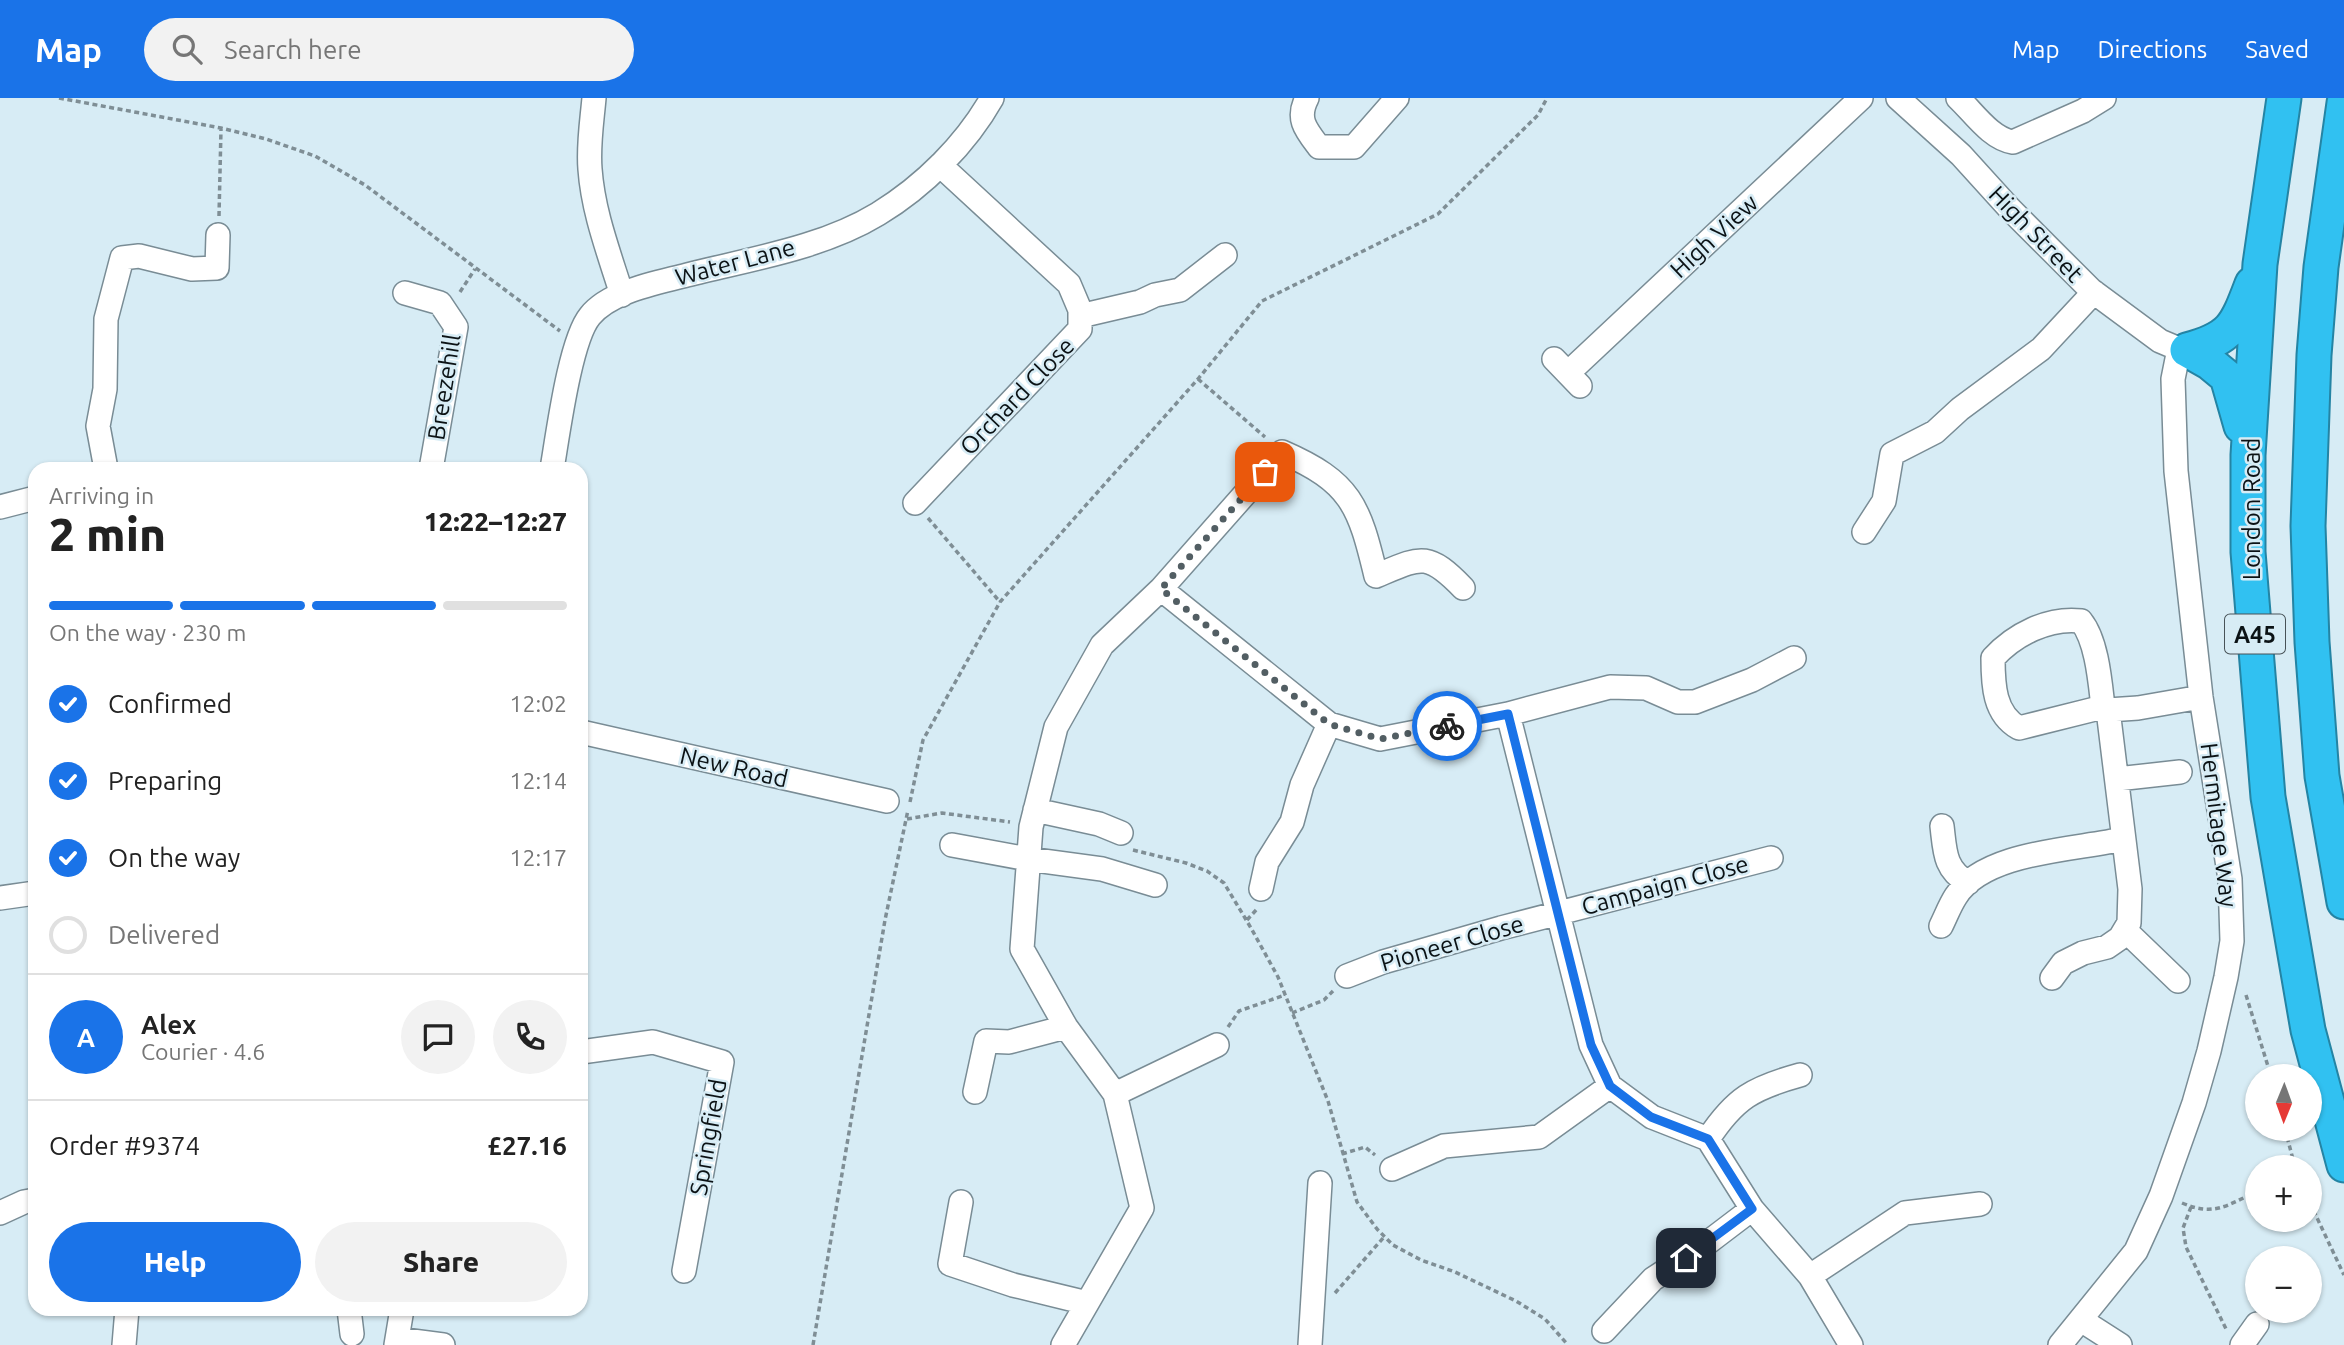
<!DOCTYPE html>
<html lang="en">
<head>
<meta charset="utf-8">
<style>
  body { margin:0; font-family:Ubuntu,sans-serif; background:#f2f2f2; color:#222; height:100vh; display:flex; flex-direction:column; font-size:26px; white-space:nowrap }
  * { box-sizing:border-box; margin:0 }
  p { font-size:23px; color:#767676 }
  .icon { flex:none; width:38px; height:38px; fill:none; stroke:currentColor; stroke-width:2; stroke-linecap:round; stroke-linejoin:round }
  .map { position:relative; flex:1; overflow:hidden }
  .side { position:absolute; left:28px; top:364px; width:560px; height:854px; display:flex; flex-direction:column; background:#fff; border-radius:21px; box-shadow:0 2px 5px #0004 }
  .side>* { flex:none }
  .needle { width:46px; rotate:181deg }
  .buttons { position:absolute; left:2245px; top:966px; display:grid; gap:14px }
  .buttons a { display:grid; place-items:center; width:77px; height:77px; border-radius:50%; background:#fff; box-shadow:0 2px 5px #0004; font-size:35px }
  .pin { position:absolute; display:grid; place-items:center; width:60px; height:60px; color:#fff; margin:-30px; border-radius:14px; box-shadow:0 4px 10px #0006 }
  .courier { position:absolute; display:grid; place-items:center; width:70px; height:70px; margin:-35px; border:5px solid #1a73e8; border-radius:50%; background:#fff; color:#222; box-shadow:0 2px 9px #0007 }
  .overview em { font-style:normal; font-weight:800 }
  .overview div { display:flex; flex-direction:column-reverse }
  .overview { display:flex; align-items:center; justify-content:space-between; height:119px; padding:0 21px }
  h1 { font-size:46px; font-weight:800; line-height:52px }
  .bar { display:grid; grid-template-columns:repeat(4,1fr); gap:10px 7px; align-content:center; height:84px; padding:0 21px }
  .bar i { height:9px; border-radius:5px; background:#e0e0e0 }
  .bar .on { background:#1a73e8 }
  .bar p { grid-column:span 4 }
  .line { display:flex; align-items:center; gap:18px; padding:0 21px; border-top:2px solid #e0e0e0 }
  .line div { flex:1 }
  .round { display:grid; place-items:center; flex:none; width:74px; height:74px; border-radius:37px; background:#f2f2f2 }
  ol { padding:0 21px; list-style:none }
  li { display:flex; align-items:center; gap:21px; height:77px }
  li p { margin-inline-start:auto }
  li .icon { padding:7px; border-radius:50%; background:#1a73e8; color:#fff; stroke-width:4 }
  li:last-child { color:#767676 }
  li i { width:38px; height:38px; border:4px solid #e0e0e0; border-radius:50% }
  .button { display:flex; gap:14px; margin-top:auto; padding:14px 21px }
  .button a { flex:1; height:80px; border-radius:42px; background:#1a73e8; color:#fff; font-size:28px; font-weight:800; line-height:80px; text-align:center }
  .button a+a { background:#f2f2f2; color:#222 }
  header { display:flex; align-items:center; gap:42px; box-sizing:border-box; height:98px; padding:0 35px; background:#1a73e8; color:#fff }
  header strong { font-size:33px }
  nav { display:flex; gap:38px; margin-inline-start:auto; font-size:24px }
  .search { width:490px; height:63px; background:#f2f2f2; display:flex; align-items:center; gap:18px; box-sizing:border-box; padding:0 24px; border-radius:38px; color:#767676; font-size:26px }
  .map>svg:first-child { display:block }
</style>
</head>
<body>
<header>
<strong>Map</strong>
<div class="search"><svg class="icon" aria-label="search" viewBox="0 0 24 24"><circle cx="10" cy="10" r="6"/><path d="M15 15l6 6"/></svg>Search here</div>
<nav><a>Map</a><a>Directions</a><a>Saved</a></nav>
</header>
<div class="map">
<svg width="2344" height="1247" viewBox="0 0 2344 1247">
  <rect width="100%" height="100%" fill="#d7ecf5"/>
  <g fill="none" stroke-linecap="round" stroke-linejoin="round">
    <g stroke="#798c95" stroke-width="26">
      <path id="minor" d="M 594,0 C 592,23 588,47 590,71 C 593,114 609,155 622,197
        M 1307,0 C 1296,21 1306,32 1319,49 L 1354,49 L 1397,0
        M 1898,0 L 1961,57 L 2010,111 L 2091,192 L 2160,243 L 2179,251 L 2187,252
        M 1958,0 C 1973,14 1991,41 2013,44 L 2083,13 L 2104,0
        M 405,195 L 440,205 L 456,229 L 431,371
        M 1080,218 L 1140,204 L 1155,197 L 1180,192 L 1225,157
        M 1554,261 L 1580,288
        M 1568,275 L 1861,0
        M 106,371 L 98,328 L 105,291 L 106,221 L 122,160 L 139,158 L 192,171 L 217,170 L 218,137
        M 552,371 C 558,336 570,242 590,218 C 610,193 657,185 687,177 C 750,161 822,150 878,116 C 924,88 966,46 992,0
        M 915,405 L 1080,231 L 1080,212 L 1069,186 L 940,67
        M 0,409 L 35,400
        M 1864,434 L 1884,403 L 1892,356 L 1935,334 L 1960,311 L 2041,251 L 2094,194
        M 1161,491 L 1282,354 C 1351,384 1359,407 1376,478 C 1421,459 1427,453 1463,490
        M 2108,612 L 2138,610 L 2201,599
        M 1508,616 L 1610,589 L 1646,590 L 1678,604 L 1695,604 L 1752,582 L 1794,560
        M 581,634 L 887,703
        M 2117,681 L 2180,674
        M 1035,712 L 1099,726 L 1121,735
        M 1942,728 C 1945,753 1944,771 1968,785
        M 952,747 L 1028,761 L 1102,771 L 1155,787
        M 1261,791 L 1267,764 L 1292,724 L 1302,687 L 1329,626
        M 0,800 L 35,795
        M 1941,828 C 1946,818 1950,807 1956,798 C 1985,753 2075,752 2123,741
        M 2126,833 L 2178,883
        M 1347,878 L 1383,864 L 1501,830 L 1771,760
        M 2052,880 L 2063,865 L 2083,855 L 2107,849 L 2120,840 L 2129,825 L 2130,791 L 2108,612 L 2103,609 C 2100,583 2097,543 2081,523 C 2048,519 2014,537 1993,560 C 1993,587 1994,616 2019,630 L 2103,609
        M 581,954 L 653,944 L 722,964 L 684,1173
        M 975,994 L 986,943 L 1009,944 L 1066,929
        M 1115,996 L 1217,947
        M 1708,1041 C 1735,1000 1753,990 1800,977
        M 1392,1071 L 1444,1048 L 1539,1039 L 1610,988
        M 961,1104 L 950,1166 L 1013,1187 L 1087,1205
        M 0,1115 L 24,1104 L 35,1102
        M 1810,1178 L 1905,1115 L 1980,1106
        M 349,1211 L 352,1236
        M 2081,1222 L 2120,1247
        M 1604,1233 L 1653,1181 L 1702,1149 L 1752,1111
        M 397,1241 L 443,1247
        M 124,1247 L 127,1211
        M 396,1247 L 402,1211
        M 1063,1247 L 1142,1110 L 1115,996 L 1066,929 L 1022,851 L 1031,729 L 1056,629 L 1102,547 L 1161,491 L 1329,626 L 1380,641 L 1508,616 L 1591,947 L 1610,988 L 1652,1019 L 1708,1041 L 1752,1111 L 1810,1178 L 1851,1247
        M 1310,1247 L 1320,1085
        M 2060,1247 L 2136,1153 L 2161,1098 L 2194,1005 L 2209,953 L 2226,879 L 2232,843 L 2230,781 L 2201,599 L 2176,373 L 2173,281 L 2179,251
        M 2242,1247 L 2257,1226"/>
    </g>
    <g stroke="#2484a4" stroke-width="37">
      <path id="highway" d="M 2284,0 L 2260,166 L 2248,357 L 2248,454 L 2268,699 L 2308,932 L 2344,1067
        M 2344,5 L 2321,169 L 2314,257 L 2308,428 L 2312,544 L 2322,678 L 2344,804
        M 2187,252 L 2210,265 L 2227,279 L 2241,328
        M 2187,252 C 2232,240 2236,228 2252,186"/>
    </g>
    <path stroke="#7f8e95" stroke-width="3.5" stroke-dasharray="5 3.5" stroke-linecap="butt" d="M 59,0 L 221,30 L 266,41 L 315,58 L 365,87 L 560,233
      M 219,118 L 221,31
      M 460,194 L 475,171
      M 1198,281 L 1265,339
      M 928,420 L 1000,504
      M 910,704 L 923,642 L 1000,504 L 1198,281 L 1262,203 L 1438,116 L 1538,17 L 1547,0
      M 907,721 L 942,715 L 1010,724
      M 1133,752 L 1186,765 L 1207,773 L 1224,785 L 1251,830 L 1278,879 L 1328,1003 L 1357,1104 L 1377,1131 L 1393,1147 L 1421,1162 L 1455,1174 L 1516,1203 L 1545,1221 L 1568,1247
      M 1247,822 L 1257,811
      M 2246,897 L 2271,978
      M 1292,915 L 1324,902 L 1333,893
      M 1228,929 L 1239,913 L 1285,897
      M 2285,1031 L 2295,1069
      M 1342,1056 L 1365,1049 L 1375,1057
      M 2182,1105 C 2215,1119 2227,1107 2258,1093
      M 2310,1105 L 2344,1177
      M 2191,1109 L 2183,1130 L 2186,1149 L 2227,1233
      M 1335,1195 L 1384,1139
      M 813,1247 L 885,822 L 908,712"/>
    <use href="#minor" stroke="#fff" stroke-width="23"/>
    <use href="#highway" stroke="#31c1f1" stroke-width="33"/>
  </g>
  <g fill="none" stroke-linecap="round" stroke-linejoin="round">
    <path stroke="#525e63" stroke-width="7" stroke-dasharray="0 12.6" d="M 1265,374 L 1161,491 L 1329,626 L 1380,641 L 1447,628"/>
    <path stroke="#1a73e8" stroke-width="9" d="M 1447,628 L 1508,616 L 1591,947 L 1610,988 L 1651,1019 L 1708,1041 L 1752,1111 L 1686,1160"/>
  </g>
  <g text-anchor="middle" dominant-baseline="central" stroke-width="5" stroke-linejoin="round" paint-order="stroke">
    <rect fill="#d7ecf5" stroke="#485358" stroke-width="2" x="2225" y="516.5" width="60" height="39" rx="5"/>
    <g font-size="23" font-weight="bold" fill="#0b1215">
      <text x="2255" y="536">A45</text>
    </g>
    <g font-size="24" fill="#0b1215" stroke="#d7ecf5">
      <text transform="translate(2036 136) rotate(46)">High Street</text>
      <text transform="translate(1714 138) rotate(-43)">High View</text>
      <text transform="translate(735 164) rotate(-15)">Water Lane</text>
      <text transform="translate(444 289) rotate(-81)">Breezehill</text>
      <text transform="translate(1017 298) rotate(-46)">Orchard Close</text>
      <text transform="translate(2251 411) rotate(-90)">London Road</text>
      <text transform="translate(734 669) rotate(13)">New Road</text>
      <text transform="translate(2219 727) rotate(83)">Hermitage Way</text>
      <text transform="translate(1665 787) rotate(-15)">Campaign Close</text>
      <text transform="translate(1452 845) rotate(-16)">Pioneer Close</text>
      <text transform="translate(708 1039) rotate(-80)">Springfield</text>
    </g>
  </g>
</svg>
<div class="buttons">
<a><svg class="needle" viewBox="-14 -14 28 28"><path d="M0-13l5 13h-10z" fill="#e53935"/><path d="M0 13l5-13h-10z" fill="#767676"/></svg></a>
<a>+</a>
<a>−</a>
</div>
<div class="pin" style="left:1265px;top:374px;background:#ea580c"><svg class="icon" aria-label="bag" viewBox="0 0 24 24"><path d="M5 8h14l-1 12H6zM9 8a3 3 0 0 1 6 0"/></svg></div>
<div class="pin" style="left:1686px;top:1160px;background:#1f2937"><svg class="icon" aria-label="home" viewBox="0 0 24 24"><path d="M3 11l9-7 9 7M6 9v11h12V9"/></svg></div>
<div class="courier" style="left:1447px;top:628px"><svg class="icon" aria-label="bike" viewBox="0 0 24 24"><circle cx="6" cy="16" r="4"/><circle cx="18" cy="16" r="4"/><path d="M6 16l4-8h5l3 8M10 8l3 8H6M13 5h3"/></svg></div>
<section class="side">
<div class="overview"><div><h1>2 min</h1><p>Arriving in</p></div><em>12:22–12:27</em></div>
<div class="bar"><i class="on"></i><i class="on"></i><i class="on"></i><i></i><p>On the way · 230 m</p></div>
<ol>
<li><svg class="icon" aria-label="check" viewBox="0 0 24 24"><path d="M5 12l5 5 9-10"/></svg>Confirmed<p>12:02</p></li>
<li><svg class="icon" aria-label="check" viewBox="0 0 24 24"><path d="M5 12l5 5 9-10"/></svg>Preparing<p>12:14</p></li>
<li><svg class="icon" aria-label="check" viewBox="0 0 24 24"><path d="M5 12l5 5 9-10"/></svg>On the way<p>12:17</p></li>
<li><i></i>Delivered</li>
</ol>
<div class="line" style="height:126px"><b class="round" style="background:#1a73e8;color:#fff">A</b><div><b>Alex</b><p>Courier · 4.6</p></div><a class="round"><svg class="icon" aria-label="chat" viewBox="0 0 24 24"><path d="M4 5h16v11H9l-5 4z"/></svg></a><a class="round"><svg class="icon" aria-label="phone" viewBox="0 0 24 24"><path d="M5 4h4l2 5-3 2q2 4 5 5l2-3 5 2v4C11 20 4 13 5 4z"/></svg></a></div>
<div class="line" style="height:91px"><div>Order #9374</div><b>£27.16</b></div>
<div class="button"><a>Help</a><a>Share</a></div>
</section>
</div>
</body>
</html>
